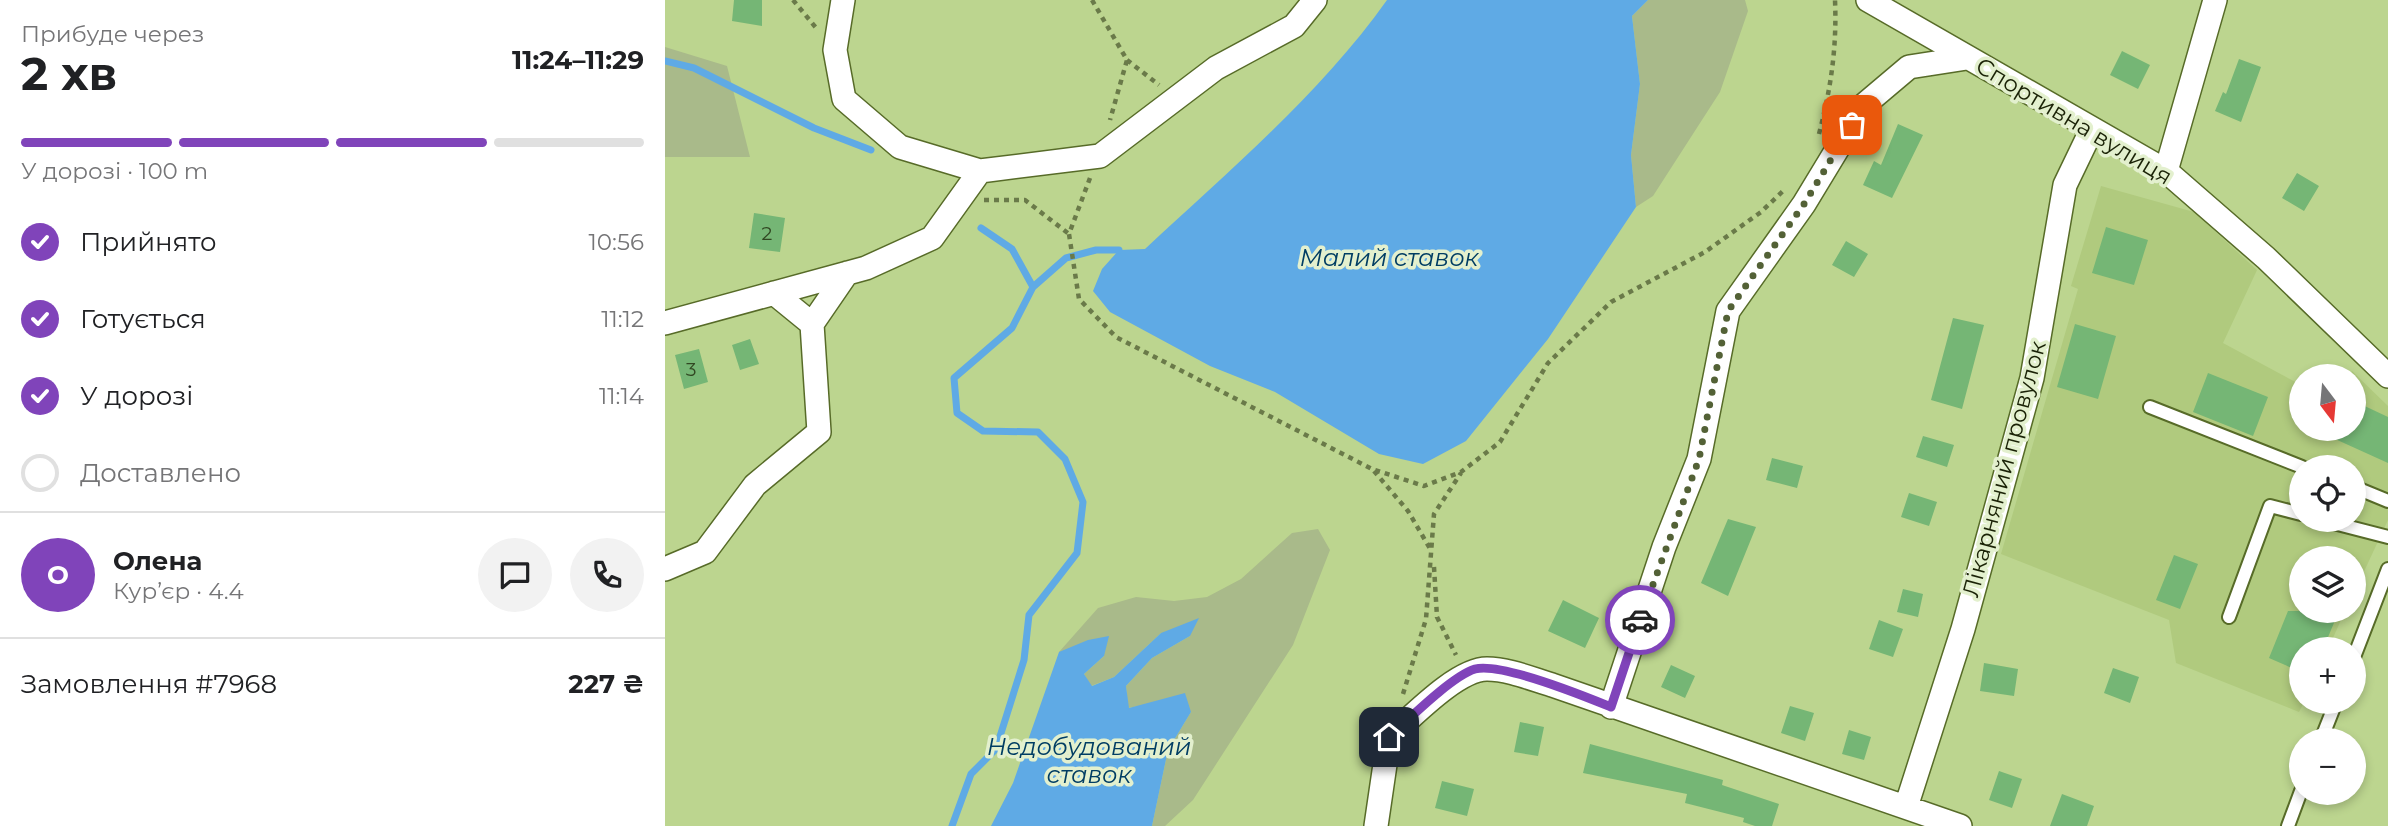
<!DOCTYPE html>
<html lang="uk">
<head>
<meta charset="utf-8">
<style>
  body { margin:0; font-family:Montserrat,sans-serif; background:#f2f2f2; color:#202124; height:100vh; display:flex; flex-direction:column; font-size:26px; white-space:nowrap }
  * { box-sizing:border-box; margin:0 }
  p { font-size:23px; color:#757577 }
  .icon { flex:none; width:38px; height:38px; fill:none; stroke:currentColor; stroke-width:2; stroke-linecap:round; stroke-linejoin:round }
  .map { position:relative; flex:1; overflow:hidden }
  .side { display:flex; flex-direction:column; background:#fff; width:665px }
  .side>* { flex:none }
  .needle { width:46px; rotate:164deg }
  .buttons { position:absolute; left:1624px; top:364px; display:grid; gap:14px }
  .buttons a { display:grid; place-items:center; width:77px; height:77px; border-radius:50%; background:#fff; box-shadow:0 4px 10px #0003; font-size:35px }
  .pin { position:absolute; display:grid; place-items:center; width:60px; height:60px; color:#fff; margin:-30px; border-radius:14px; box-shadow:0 4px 10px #0006 }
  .courier { position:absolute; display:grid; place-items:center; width:70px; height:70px; margin:-35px; border:5px solid #8044ba; border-radius:50%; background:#fff; color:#222; box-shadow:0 2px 9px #0007 }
  .summary em { font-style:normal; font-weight:700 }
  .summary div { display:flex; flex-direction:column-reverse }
  .summary { display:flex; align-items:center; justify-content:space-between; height:119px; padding:0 21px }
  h1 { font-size:46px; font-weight:700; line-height:52px }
  .bar { display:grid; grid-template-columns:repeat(4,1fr); gap:10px 7px; align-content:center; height:84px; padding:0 21px }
  .bar i { height:9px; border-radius:5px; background:#e0e0e0 }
  .bar .selected { background:#8044ba }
  .bar p { grid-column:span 4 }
  .line { display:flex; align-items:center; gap:18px; padding:0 21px; border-top:2px solid #e0e0e0 }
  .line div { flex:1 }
  .round { display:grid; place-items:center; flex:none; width:74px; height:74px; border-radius:37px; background:#f2f2f2 }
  ol { padding:0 21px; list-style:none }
  li { display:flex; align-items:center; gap:21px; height:77px }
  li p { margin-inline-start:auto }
  li .icon { padding:7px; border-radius:50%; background:#8044ba; color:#fff; stroke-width:4 }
  li:last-child { color:#757577 }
  li i { width:38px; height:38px; border:4px solid #e0e0e0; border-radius:50% }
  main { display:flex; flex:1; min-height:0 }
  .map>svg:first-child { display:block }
</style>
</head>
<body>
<main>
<section class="side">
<div class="summary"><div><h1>2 хв</h1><p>Прибуде через</p></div><em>11:24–11:29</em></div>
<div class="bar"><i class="selected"></i><i class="selected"></i><i class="selected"></i><i></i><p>У дорозі · 100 m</p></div>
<ol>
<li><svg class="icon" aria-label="check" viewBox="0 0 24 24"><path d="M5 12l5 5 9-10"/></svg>Прийнято<p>10:56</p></li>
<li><svg class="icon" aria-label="check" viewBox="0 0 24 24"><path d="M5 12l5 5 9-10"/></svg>Готується<p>11:12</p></li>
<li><svg class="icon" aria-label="check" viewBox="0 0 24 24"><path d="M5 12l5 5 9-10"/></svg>У дорозі<p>11:14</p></li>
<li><i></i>Доставлено</li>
</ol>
<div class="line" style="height:126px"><b class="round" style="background:#8044ba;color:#fff">О</b><div><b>Олена</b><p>Кур’єр · 4.4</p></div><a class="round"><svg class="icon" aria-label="chat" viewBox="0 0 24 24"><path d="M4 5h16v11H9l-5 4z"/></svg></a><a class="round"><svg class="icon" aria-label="phone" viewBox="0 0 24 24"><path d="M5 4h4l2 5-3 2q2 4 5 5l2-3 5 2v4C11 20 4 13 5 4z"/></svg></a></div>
<div class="line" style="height:91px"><div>Замовлення #7968</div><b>227 ₴</b></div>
</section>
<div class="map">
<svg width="1723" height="826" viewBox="0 0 1723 826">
  <rect width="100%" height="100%" fill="#bcd58f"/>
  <path fill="#b0ca7e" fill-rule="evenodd" d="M 1436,186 L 1529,212 L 1592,270 L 1558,343 L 1636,385 L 1636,429 L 1689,429 L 1689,376 L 1684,376 L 1687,371 L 1723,406 L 1723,520 L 1689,593 L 1689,558 L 1636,558 L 1636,611 L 1680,611 L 1663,649 L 1636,649 L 1636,702 L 1639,702 L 1634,712 L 1511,663 L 1504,620 L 1336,554 L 1413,289 L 1406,286 ZM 1636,467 L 1689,467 L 1689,520 L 1636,520 Z"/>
  <path fill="#a9ba8a" d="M 983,0 L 1080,0 L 1083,11 L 1055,92 L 988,196 L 971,207 L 966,155 L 975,84 L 967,16 Z
    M 0,47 L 62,66 L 85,157 L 0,157 Z
    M 653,529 L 665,550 L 628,645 L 528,800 L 500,826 L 487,826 L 503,750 L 526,712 L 486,704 L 463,708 L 461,686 L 487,658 L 525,636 L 496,633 L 449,677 L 426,686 L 419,674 L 439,656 L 394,652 L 433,608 L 471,597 L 509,601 L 542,597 L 576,579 L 627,533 Z"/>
  <path fill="#5faae5" d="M 722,0 L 983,0 L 967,16 L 975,84 L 966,155 L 971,207 L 883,339 L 801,441 L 758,464 L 714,454 L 610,392 L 545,366 L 445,312 L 428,291 L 437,269 L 454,250 L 480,249 C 563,172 657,92 722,0 Z
    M 534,618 L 525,636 L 487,658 L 461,686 L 464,708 L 520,693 L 526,712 L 503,750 L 487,826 L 326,826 L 348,783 L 394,652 L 423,640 L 444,636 L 439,656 L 419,674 L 427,686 L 449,677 L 496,633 Z"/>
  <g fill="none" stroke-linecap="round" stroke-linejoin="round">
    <path stroke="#5faae5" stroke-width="7" d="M 0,61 L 29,68 L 149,128 L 206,150
      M 316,228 L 347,249 L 368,287
      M 287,826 L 306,774 L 331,749 L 359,660 L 364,615 L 412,553 L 418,502 L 400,459 L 373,432 L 318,431 L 292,413 L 289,378 L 347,328 L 368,287 L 401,258 L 431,250 L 454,250"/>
  </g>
  <path fill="#75b675" d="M 69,0 L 97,0 L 97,26 L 67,21 Z
    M 1457,51 L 1485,65 L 1473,89 L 1445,75 Z
    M 1574,59 L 1596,67 L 1576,122 L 1550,111 L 1558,92 L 1561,94 Z
    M 1233,124 L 1258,135 L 1227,198 L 1198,185 L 1209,161 L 1216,165 Z
    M 1632,173 L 1654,186 L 1639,211 L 1617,198 Z
    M 89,213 L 120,218 L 115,252 L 84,248 Z
    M 1441,227 L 1483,240 L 1469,285 L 1427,273 Z
    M 1181,241 L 1203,254 L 1189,277 L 1167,265 Z
    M 1288,318 L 1319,325 L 1297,409 L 1266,400 Z
    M 1410,324 L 1451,336 L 1433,399 L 1392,387 Z
    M 85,339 L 94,364 L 75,370 L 67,345 Z
    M 34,349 L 43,382 L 19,389 L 10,355 Z
    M 1543,373 L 1603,397 L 1588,436 L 1528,412 Z
    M 1689,401 L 1723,417 L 1723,463 L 1648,429 L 1689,429 Z
    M 1258,436 L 1289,445 L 1282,467 L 1251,457 Z
    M 1107,458 L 1138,466 L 1132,488 L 1101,480 Z
    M 1244,493 L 1272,502 L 1264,526 L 1236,517 Z
    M 1063,519 L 1091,527 L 1063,596 L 1036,583 Z
    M 1509,555 L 1533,564 L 1515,609 L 1491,600 Z
    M 1238,589 L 1258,594 L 1253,617 L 1232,612 Z
    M 898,600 L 934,618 L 920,648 L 883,631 Z
    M 1623,611 L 1674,611 L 1658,649 L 1636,649 L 1636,672 L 1604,658 Z
    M 1214,620 L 1238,629 L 1228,657 L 1204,649 Z
    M 1319,663 L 1353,669 L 1349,696 L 1315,691 Z
    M 1006,665 L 1030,676 L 1020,698 L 996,687 Z
    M 1448,668 L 1474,677 L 1465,703 L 1439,693 Z
    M 1125,706 L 1149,713 L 1140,741 L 1116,733 Z
    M 855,722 L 879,727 L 873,756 L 849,752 Z
    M 1184,730 L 1206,737 L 1199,760 L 1177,754 Z
    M 925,744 L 1058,780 L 1057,785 L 1114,804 L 1107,826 L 1090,826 L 1078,822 L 1079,818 L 1020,803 L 1022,794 L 918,773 Z
    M 1334,771 L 1357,779 L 1347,808 L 1324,800 Z
    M 777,781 L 809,789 L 802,816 L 770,808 Z
    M 1397,794 L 1429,806 L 1422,826 L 1385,826 Z"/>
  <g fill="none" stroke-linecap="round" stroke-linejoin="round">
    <g stroke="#576b28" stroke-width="16">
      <path id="service" d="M 1485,407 L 1637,467
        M 1689,487 L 1723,501
        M 1657,520 L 1723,537
        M 1564,617 L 1605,506 L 1636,514
        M 1689,657 L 1723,569
        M 1656,740 L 1671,702
        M 1623,826 L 1636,791"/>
    </g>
    <g stroke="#576b28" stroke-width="26">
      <path id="minor" d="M 178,0 L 170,50 L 179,99 L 235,147 L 315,171 L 435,156 L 551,68 L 629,26 L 650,0
        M 1203,0 L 1501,171 L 1601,258 L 1723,376
        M 1501,171 L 1550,0
        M 109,293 L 147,324
        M 0,323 L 201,268 L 267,238 L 315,171
        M 0,569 L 40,552 L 90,485 L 154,432 L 147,324 L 182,273
        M 946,707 L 999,547 L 1034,459 L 1063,311 L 1139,204 L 1199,105 L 1244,67 L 1302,58
        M 1241,807 L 1298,629 L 1367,378 L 1400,185 L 1426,131
        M 711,826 L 724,737 C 747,717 792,669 822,669 C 843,669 867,679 887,685 L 1295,826"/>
    </g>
    <path stroke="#6a7a49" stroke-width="4.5" stroke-dasharray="5 5" stroke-linecap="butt" d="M 128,0 L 152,29
      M 427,0 L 462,60 L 445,120
      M 462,60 L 494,85
      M 1154,134 C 1166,88 1172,47 1170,0
      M 425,178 L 404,234 L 414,299 L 451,337 L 707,469 L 759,486 L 796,472 L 835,442 L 883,363 L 946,302 L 1040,252 L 1096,212 L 1118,191
      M 319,200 L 360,200 L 404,234
      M 709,471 L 743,511 L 767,552
      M 769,567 L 772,617 L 791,655
      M 738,694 L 761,619 L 769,514 L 796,473"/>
    <use href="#service" stroke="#fff" stroke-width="12"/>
    <use href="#minor" stroke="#fff" stroke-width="23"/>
  </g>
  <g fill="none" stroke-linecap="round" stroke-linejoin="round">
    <path stroke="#536136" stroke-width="7" stroke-dasharray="0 12.6" d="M 975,620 L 1034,459 L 1063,311 L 1139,204 L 1187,125"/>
    <path stroke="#8044ba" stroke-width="9" d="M 724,737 C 744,719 787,676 810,669 C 836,662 919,696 946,707 L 975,620"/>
  </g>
  <g text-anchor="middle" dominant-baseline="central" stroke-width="7" stroke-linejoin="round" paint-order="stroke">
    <g font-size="19" fill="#314722">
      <text x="102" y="233">2</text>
      <text x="26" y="369">3</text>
    </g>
    <g font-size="23" fill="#1a2206" stroke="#e3f0ce">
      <text transform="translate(1409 121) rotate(31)">Спортивна вулиця</text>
      <text transform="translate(1339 469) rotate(-75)">Лікарняний провулок</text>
    </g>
    <g font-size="24" font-style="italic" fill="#003d63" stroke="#e3f0ce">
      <text x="724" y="257">Малий ставок</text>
      <text x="424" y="746">Недобудований<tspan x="424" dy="28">ставок</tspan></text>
    </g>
  </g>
</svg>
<div class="buttons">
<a><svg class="needle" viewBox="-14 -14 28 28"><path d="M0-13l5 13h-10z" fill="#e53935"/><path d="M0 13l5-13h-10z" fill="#757577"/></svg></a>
<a><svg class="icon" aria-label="locate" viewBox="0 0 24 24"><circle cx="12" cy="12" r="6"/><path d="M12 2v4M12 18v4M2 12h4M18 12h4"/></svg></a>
<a><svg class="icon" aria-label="layers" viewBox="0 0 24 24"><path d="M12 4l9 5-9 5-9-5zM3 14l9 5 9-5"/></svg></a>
<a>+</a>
<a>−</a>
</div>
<div class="pin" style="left:1187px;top:125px;background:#ea580c"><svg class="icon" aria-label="bag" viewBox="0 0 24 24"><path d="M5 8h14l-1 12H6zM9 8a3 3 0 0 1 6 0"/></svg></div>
<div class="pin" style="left:724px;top:737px;background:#1f2937"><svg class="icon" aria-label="home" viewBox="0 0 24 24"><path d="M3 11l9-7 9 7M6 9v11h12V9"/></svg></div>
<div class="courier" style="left:975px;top:620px"><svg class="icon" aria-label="car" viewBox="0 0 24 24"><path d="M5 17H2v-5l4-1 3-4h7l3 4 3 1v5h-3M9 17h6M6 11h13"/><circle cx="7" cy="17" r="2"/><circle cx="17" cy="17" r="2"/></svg></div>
</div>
</main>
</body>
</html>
